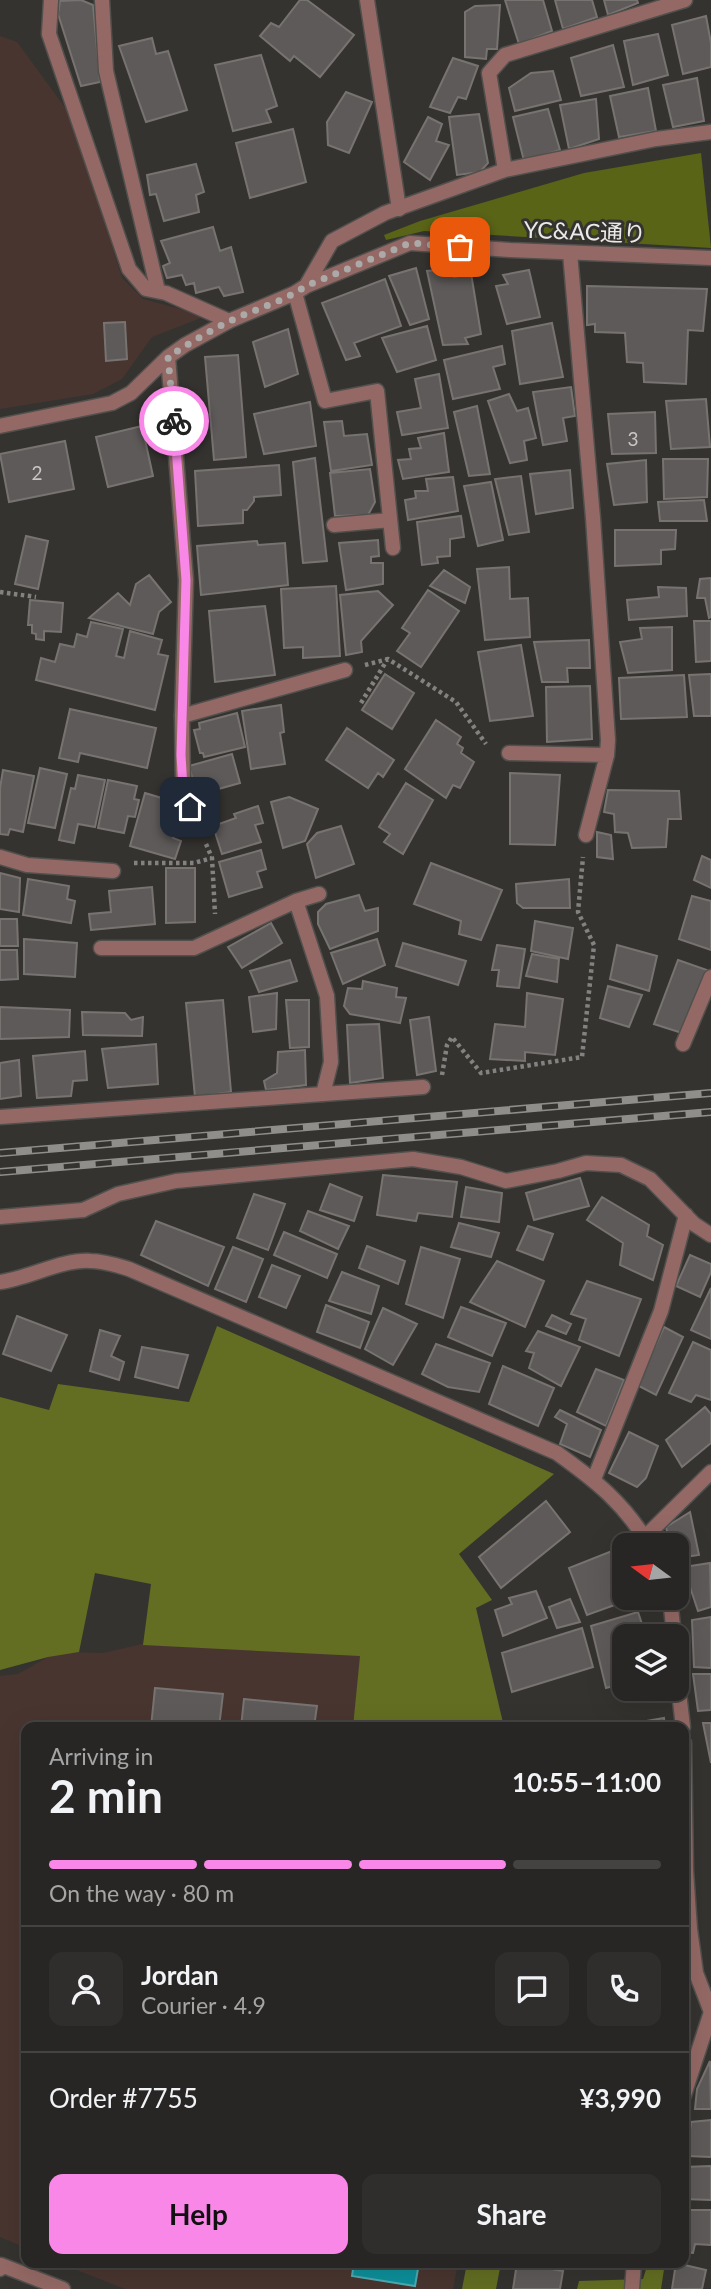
<!DOCTYPE html>
<html lang="en">
<head>
<meta charset="utf-8">
<style>
  body { margin:0; font-family:Lato,"Noto Sans JP",sans-serif; background:#302e2c; color:#f1f3f6; height:100vh; display:flex; flex-direction:column; font-size:26px; white-space:nowrap }
  * { box-sizing:border-box; margin:0 }
  p { font-size:23px; color:#a5a5a6 }
  .icon { flex:none; width:38px; height:38px; fill:none; stroke:currentColor; stroke-width:2; stroke-linecap:round; stroke-linejoin:round }
  .map { position:relative; flex:1; overflow:hidden }
  .side { position:absolute; left:21px; top:1722px; width:668px; height:546px; display:flex; flex-direction:column; background:#282624; border-radius:14px; box-shadow:0 7px 28px #0002,0 0 0 2px #444341 }
  .side>* { flex:none }
  .needle { width:46px; rotate:285deg }
  .fabs { position:absolute; left:612px; top:1533px; display:grid; gap:14px }
  .fabs a { display:grid; place-items:center; width:77px; height:77px; border-radius:14px; background:#282624; box-shadow:0 7px 28px #0002,0 0 0 2px #444341; font-size:35px }
  .pin { position:absolute; display:grid; place-items:center; width:60px; height:60px; color:#fff; margin:-30px; border-radius:14px; box-shadow:0 4px 10px #0006 }
  .courier { position:absolute; display:grid; place-items:center; width:70px; height:70px; margin:-35px; border:5px solid #f987e8; border-radius:50%; background:#fff; color:#222; box-shadow:0 2px 9px #0007 }
  .headline em { font-style:normal; font-weight:700 }
  .headline div { display:flex; flex-direction:column-reverse }
  .headline { display:flex; align-items:center; justify-content:space-between; height:119px; padding:0 28px }
  h1 { font-size:46px; font-weight:700; line-height:52px }
  .bar { display:grid; grid-template-columns:repeat(4,1fr); gap:10px 7px; align-content:center; height:84px; padding:0 28px }
  .bar i { height:9px; border-radius:5px; background:#444341 }
  .bar .active { background:#f987e8 }
  .bar p { grid-column:span 4 }
  .line { display:flex; align-items:center; gap:18px; padding:0 28px; border-top:2px solid #444341 }
  .line div { flex:1 }
  .round { display:grid; place-items:center; flex:none; width:74px; height:74px; border-radius:14px; background:#302e2c }
  .action { display:flex; gap:14px; margin-top:auto; padding:14px 28px }
  .action a { flex:1; height:80px; border-radius:14px; background:#f987e8; color:#111; font-size:28px; font-weight:700; line-height:80px; text-align:center }
  .action a+a { background:#302e2c; color:#f1f3f6 }
  .map>svg:first-child { display:block }
</style>
</head>
<body>
<div class="map">
<svg width="711" height="2289" viewBox="0 0 711 2289">
  <rect width="100%" height="100%" fill="#353330"/>
  <path fill="#493530" d="M 0,36 L 17,42 L 72,117 L 122,278 L 143,299 L 206,316 L 152,337 L 122,379 L 93,394 L 0,409 Z
    M 270,1615 L 371,1653 L 361,1727 L 26,1727 L 26,2248 L 0,2237 L 0,1676 L 18,1674 L 57,1652 L 103,1653 Z
    M 59,2263 L 458,2263 L 453,2289 L 125,2289 Z"/>
  <path fill="#596417" d="M 701,153 L 711,248 L 424,231 L 386,240 L 384,235 L 420,221 L 584,173 Z"/>
  <path fill="#636e22" d="M 217,1326 L 554,1474 L 459,1554 L 492,1600 L 476,1608 L 504,1727 L 353,1727 L 360,1656 L 143,1645 L 151,1584 L 95,1573 L 79,1652 L 48,1657 L 0,1670 L 0,1397 L 49,1410 L 58,1384 L 189,1402 Z
    M 467,2263 L 501,2263 L 496,2289 L 462,2289 Z
    M 648,2263 L 665,2263 L 661,2289 L 577,2289 L 579,2281 L 643,2279 Z"/>
  <path fill="#0c909b" stroke="#4fabb2" stroke-width="2" d="M 354,2263 L 419,2263 L 415,2286 L 352,2276 Z"/>
  <path fill="#5e5a59" stroke="#777371" stroke-width="2" d="M 81,0 L 93,5 L 100,82 L 81,86 L 58,14 L 60,1 Z
    M 300,0 L 307,0 L 354,35 L 320,77 L 294,56 L 290,61 L 260,36 L 271,23 L 279,27 Z
    M 505,0 L 543,0 L 552,31 L 519,44 Z
    M 555,0 L 592,0 L 597,17 L 563,29 Z
    M 604,0 L 637,0 L 638,3 L 608,15 Z
    M 500,5 L 497,49 L 487,49 L 486,59 L 465,57 L 465,12 L 475,6 Z
    M 706,16 L 711,43 L 711,67 L 683,74 L 672,25 Z
    M 658,34 L 668,75 L 633,85 L 624,41 Z
    M 152,38 L 156,54 L 168,51 L 187,110 L 146,122 L 119,46 Z
    M 613,45 L 624,87 L 581,96 L 571,58 Z
    M 261,55 L 277,106 L 266,110 L 271,122 L 233,131 L 215,65 Z
    M 453,58 L 478,66 L 466,99 L 458,97 L 450,113 L 430,107 Z
    M 553,71 L 561,100 L 515,111 L 509,88 L 531,73 Z
    M 697,78 L 704,121 L 673,127 L 663,85 Z
    M 648,88 L 656,131 L 619,137 L 610,96 Z
    M 346,92 L 372,102 L 349,153 L 328,145 L 327,122 Z
    M 596,99 L 599,139 L 569,149 L 560,105 Z
    M 548,109 L 560,150 L 524,161 L 513,117 Z
    M 479,114 L 488,163 L 480,172 L 457,175 L 449,117 Z
    M 428,117 L 442,124 L 436,141 L 449,145 L 430,180 L 404,162 Z
    M 293,129 L 306,182 L 250,198 L 236,143 Z
    M 196,164 L 204,192 L 196,195 L 199,212 L 164,221 L 156,194 L 150,195 L 147,175 Z
    M 213,227 L 220,251 L 231,247 L 243,292 L 224,296 L 219,287 L 196,293 L 194,283 L 186,285 L 182,275 L 167,278 L 163,266 L 170,263 L 161,241 Z
    M 416,268 L 429,319 L 410,325 L 389,276 Z
    M 450,269 L 454,277 L 471,273 L 481,334 L 465,338 L 468,344 L 443,345 L 427,271 Z
    M 529,270 L 540,317 L 507,324 L 496,286 L 508,284 L 503,275 Z
    M 385,279 L 401,326 L 354,343 L 360,356 L 346,360 L 322,303 Z
    M 587,286 L 707,289 L 703,331 L 688,330 L 686,384 L 644,382 L 643,363 L 627,362 L 625,333 L 595,332 L 595,324 L 587,325 Z
    M 125,322 L 127,359 L 106,361 L 104,323 Z
    M 552,323 L 563,377 L 520,384 L 512,331 Z
    M 427,326 L 436,360 L 397,372 L 382,338 Z
    M 288,329 L 298,374 L 265,387 L 253,342 Z
    M 502,346 L 505,364 L 493,367 L 500,389 L 453,399 L 444,360 Z
    M 238,355 L 246,457 L 214,460 L 205,357 Z
    M 439,374 L 448,428 L 402,435 L 397,412 L 421,408 L 415,379 Z
    M 571,387 L 575,416 L 563,418 L 567,441 L 543,445 L 533,392 Z
    M 509,394 L 517,411 L 528,408 L 536,438 L 524,441 L 527,460 L 510,463 L 488,401 Z
    M 706,399 L 710,447 L 671,449 L 666,401 Z
    M 310,402 L 316,446 L 264,454 L 254,414 Z
    M 477,406 L 490,474 L 469,476 L 454,412 Z
    M 655,412 L 656,453 L 612,454 L 608,414 Z
    M 342,421 L 344,436 L 367,434 L 372,465 L 331,471 L 324,422 Z
    M 142,426 L 153,476 L 108,487 L 96,437 Z
    M 444,433 L 449,472 L 403,479 L 398,460 L 411,459 L 409,449 L 421,448 L 418,438 Z
    M 65,441 L 74,489 L 9,502 L 0,454 Z
    M 315,458 L 327,561 L 303,563 L 293,462 Z
    M 663,459 L 708,459 L 707,497 L 664,499 Z
    M 646,460 L 647,502 L 614,505 L 607,464 Z
    M 279,465 L 281,495 L 254,497 L 254,501 L 247,510 L 243,510 L 243,523 L 198,526 L 195,471 Z
    M 370,469 L 375,502 L 368,515 L 335,516 L 330,473 Z
    M 570,470 L 573,508 L 536,514 L 530,474 Z
    M 521,476 L 529,532 L 509,535 L 495,479 Z
    M 453,477 L 458,511 L 408,520 L 405,500 L 416,498 L 415,491 L 428,491 L 426,479 Z
    M 491,482 L 503,540 L 478,546 L 464,486 Z
    M 704,500 L 707,521 L 660,521 L 658,502 Z
    M 461,516 L 464,537 L 450,539 L 450,556 L 437,557 L 438,563 L 422,565 L 417,522 Z
    M 615,530 L 676,530 L 675,549 L 661,550 L 661,564 L 615,566 Z
    M 26,536 L 48,541 L 38,589 L 15,584 Z
    M 378,540 L 379,556 L 371,557 L 371,563 L 383,563 L 383,584 L 346,590 L 339,543 Z
    M 257,541 L 258,545 L 285,543 L 288,585 L 201,595 L 197,546 Z
    M 509,567 L 510,599 L 528,598 L 530,637 L 485,640 L 477,569 Z
    M 444,570 L 470,587 L 465,603 L 430,586 Z
    M 149,575 L 171,602 L 159,612 L 153,634 L 89,618 L 118,593 L 130,605 L 136,584 Z
    M 711,578 L 711,617 L 709,618 L 705,598 L 697,598 L 700,579 Z
    M 336,586 L 340,656 L 303,658 L 303,647 L 284,648 L 281,589 Z
    M 658,587 L 686,588 L 687,616 L 629,620 L 627,600 L 659,597 Z
    M 428,590 L 459,611 L 421,667 L 397,651 L 410,633 L 402,628 Z
    M 378,591 L 393,605 L 361,641 L 362,652 L 346,655 L 340,595 Z
    M 30,600 L 63,603 L 61,632 L 44,631 L 44,640 L 36,639 L 36,634 L 32,633 L 32,625 L 28,625 Z
    M 265,606 L 275,675 L 215,682 L 209,611 Z
    M 694,621 L 711,621 L 711,661 L 696,662 Z
    M 91,622 L 123,629 L 116,656 L 124,658 L 130,631 L 162,640 L 158,654 L 168,656 L 155,710 L 36,680 L 41,658 L 55,662 L 60,644 L 74,647 L 77,634 L 87,637 Z
    M 672,627 L 672,670 L 628,673 L 620,642 L 642,639 L 640,628 Z
    M 589,640 L 590,668 L 567,668 L 568,682 L 542,682 L 534,642 Z
    M 521,645 L 533,716 L 490,721 L 478,652 Z
    M 385,674 L 414,693 L 392,729 L 362,710 Z
    M 711,674 L 711,716 L 694,716 L 689,675 Z
    M 684,675 L 687,717 L 621,719 L 619,678 Z
    M 590,686 L 592,739 L 547,742 L 546,687 Z
    M 281,705 L 284,732 L 280,733 L 285,764 L 251,769 L 242,711 Z
    M 70,709 L 156,728 L 147,768 L 80,753 L 78,762 L 59,758 Z
    M 237,713 L 245,747 L 204,757 L 203,753 L 200,753 L 194,730 L 200,729 L 199,723 Z
    M 436,720 L 461,737 L 457,744 L 463,748 L 461,753 L 474,762 L 460,788 L 453,785 L 446,798 L 405,769 Z
    M 347,728 L 394,760 L 383,777 L 378,773 L 368,788 L 326,760 Z
    M 232,754 L 240,783 L 197,795 L 189,766 Z
    M 40,768 L 67,774 L 55,828 L 28,823 Z
    M 3,770 L 34,776 L 23,832 L 10,829 L 8,835 L 0,834 L 0,788 Z
    M 510,773 L 560,775 L 555,845 L 510,844 Z
    M 78,775 L 105,780 L 95,827 L 78,824 L 74,843 L 59,840 L 71,788 L 75,789 Z
    M 108,780 L 137,786 L 134,799 L 139,800 L 135,817 L 128,816 L 124,833 L 98,828 Z
    M 406,783 L 433,800 L 403,854 L 384,842 L 390,834 L 379,827 Z
    M 608,790 L 679,791 L 681,819 L 668,819 L 666,847 L 632,848 L 628,833 L 615,832 L 614,814 L 604,812 Z
    M 145,793 L 175,802 L 168,824 L 176,826 L 173,838 L 181,841 L 175,859 L 130,846 Z
    M 289,797 L 318,809 L 305,841 L 283,848 L 271,802 Z
    M 258,806 L 263,823 L 255,825 L 261,842 L 222,854 L 213,826 L 236,818 L 234,814 Z
    M 341,826 L 354,864 L 316,878 L 307,844 L 317,833 Z
    M 597,832 L 611,835 L 613,859 L 597,857 Z
    M 261,850 L 266,869 L 257,872 L 262,887 L 229,897 L 219,862 Z
    M 702,856 L 711,860 L 711,888 L 694,880 Z
    M 431,863 L 502,890 L 481,940 L 459,934 L 461,921 L 414,904 Z
    M 166,868 L 195,868 L 195,922 L 166,923 Z
    M 0,873 L 20,878 L 19,912 L 0,909 Z
    M 28,879 L 69,886 L 67,899 L 75,901 L 71,923 L 23,915 Z
    M 569,879 L 570,908 L 523,908 L 517,903 L 516,884 Z
    M 152,887 L 155,924 L 91,930 L 89,914 L 111,912 L 109,891 Z
    M 359,895 L 365,911 L 378,908 L 378,931 L 330,949 L 318,924 L 318,912 L 326,904 Z
    M 692,896 L 711,901 L 711,950 L 679,939 Z
    M 0,919 L 17,919 L 18,946 L 0,946 Z
    M 535,921 L 573,928 L 568,959 L 531,951 Z
    M 271,923 L 282,943 L 242,968 L 228,947 Z
    M 24,939 L 77,943 L 75,977 L 24,974 Z
    M 377,939 L 385,965 L 343,984 L 331,953 Z
    M 403,943 L 466,961 L 458,985 L 396,966 Z
    M 497,945 L 525,949 L 519,988 L 497,986 L 499,970 L 492,970 Z
    M 617,945 L 657,956 L 649,991 L 610,979 Z
    M 0,950 L 17,950 L 18,979 L 0,980 Z
    M 532,954 L 559,959 L 557,982 L 526,976 Z
    M 290,960 L 297,981 L 259,992 L 250,971 Z
    M 678,960 L 707,970 L 682,1033 L 654,1024 Z
    M 363,981 L 397,988 L 396,997 L 406,998 L 400,1023 L 350,1014 L 344,1006 L 348,988 L 362,989 Z
    M 608,986 L 642,995 L 629,1027 L 600,1018 Z
    M 277,993 L 276,1029 L 253,1032 L 249,997 Z
    M 527,993 L 563,999 L 555,1055 L 525,1052 L 525,1061 L 490,1059 L 495,1024 L 525,1027 Z
    M 223,1000 L 231,1092 L 195,1097 L 186,1003 Z
    M 286,1000 L 309,1000 L 309,1047 L 290,1048 Z
    M 0,1007 L 70,1010 L 69,1037 L 0,1039 Z
    M 82,1012 L 125,1013 L 131,1020 L 143,1017 L 142,1036 L 83,1035 Z
    M 429,1017 L 436,1071 L 417,1075 L 410,1020 Z
    M 379,1024 L 383,1078 L 350,1083 L 347,1025 Z
    M 156,1044 L 158,1084 L 108,1088 L 102,1049 Z
    M 305,1050 L 306,1085 L 266,1090 L 264,1081 L 277,1073 L 278,1052 Z
    M 85,1051 L 87,1080 L 73,1081 L 71,1096 L 37,1098 L 33,1056 Z
    M 19,1060 L 21,1096 L 0,1099 L 0,1063 Z
    M 383,1175 L 457,1182 L 452,1217 L 418,1213 L 416,1221 L 377,1215 Z
    M 580,1178 L 589,1206 L 534,1220 L 526,1193 Z
    M 330,1184 L 362,1197 L 354,1221 L 320,1210 Z
    M 466,1187 L 502,1193 L 499,1222 L 461,1217 Z
    M 254,1194 L 285,1204 L 268,1250 L 237,1238 Z
    M 602,1197 L 649,1225 L 647,1236 L 663,1245 L 653,1280 L 620,1265 L 623,1243 L 587,1220 Z
    M 308,1211 L 349,1226 L 338,1249 L 300,1231 Z
    M 156,1221 L 224,1247 L 208,1286 L 141,1255 Z
    M 459,1223 L 499,1233 L 491,1257 L 451,1247 Z
    M 528,1226 L 553,1234 L 543,1260 L 517,1250 Z
    M 284,1232 L 337,1254 L 327,1278 L 274,1255 Z
    M 367,1246 L 405,1261 L 398,1284 L 359,1268 Z
    M 233,1247 L 263,1259 L 246,1302 L 215,1289 Z
    M 421,1247 L 460,1259 L 443,1318 L 406,1304 Z
    M 690,1255 L 711,1264 L 711,1272 L 700,1297 L 676,1286 Z
    M 497,1261 L 544,1281 L 525,1327 L 470,1302 Z
    M 272,1265 L 300,1276 L 286,1308 L 259,1297 Z
    M 342,1272 L 379,1286 L 371,1314 L 329,1301 Z
    M 587,1281 L 641,1299 L 619,1356 L 579,1340 L 586,1319 L 571,1314 Z
    M 711,1288 L 711,1339 L 691,1330 Z
    M 326,1305 L 369,1322 L 360,1348 L 317,1332 Z
    M 461,1307 L 506,1323 L 492,1356 L 448,1337 Z
    M 383,1308 L 417,1324 L 393,1365 L 365,1349 Z
    M 552,1315 L 571,1324 L 566,1334 L 546,1326 Z
    M 17,1316 L 67,1335 L 51,1371 L 3,1354 Z
    M 664,1327 L 683,1337 L 656,1395 L 637,1385 Z
    M 100,1330 L 120,1336 L 111,1356 L 124,1362 L 119,1380 L 90,1371 Z
    M 538,1331 L 580,1347 L 561,1386 L 529,1368 L 534,1353 L 526,1351 Z
    M 693,1342 L 711,1350 L 711,1400 L 696,1395 L 691,1402 L 669,1393 Z
    M 436,1344 L 490,1363 L 479,1392 L 448,1387 L 422,1374 Z
    M 142,1347 L 188,1355 L 178,1388 L 135,1377 Z
    M 503,1366 L 554,1388 L 538,1426 L 489,1404 Z
    M 596,1369 L 624,1380 L 606,1426 L 577,1412 Z
    M 705,1407 L 711,1414 L 711,1443 L 682,1467 L 666,1440 Z
    M 560,1410 L 601,1430 L 590,1457 L 560,1444 L 567,1424 L 555,1417 Z
    M 629,1432 L 658,1446 L 646,1478 L 637,1487 L 609,1473 Z
    M 546,1501 L 570,1532 L 501,1588 L 479,1557 Z
    M 690,1512 L 699,1555 L 677,1558 L 677,1545 L 670,1545 L 666,1527 Z
    M 617,1549 L 625,1565 L 625,1598 L 634,1598 L 587,1615 L 569,1568 Z
    M 710,1563 L 711,1607 L 698,1611 L 689,1584 L 679,1581 L 677,1568 Z
    M 536,1591 L 547,1618 L 503,1636 L 495,1610 L 512,1604 L 509,1598 Z
    M 570,1599 L 580,1622 L 557,1628 L 549,1607 Z
    M 638,1612 L 646,1636 L 625,1636 L 625,1683 L 606,1688 L 591,1626 Z
    M 711,1617 L 711,1668 L 694,1667 L 692,1620 Z
    M 582,1628 L 593,1667 L 512,1692 L 502,1653 Z
    M 693,1674 L 711,1674 L 711,1710 L 698,1711 Z
    M 155,1688 L 223,1694 L 219,1727 L 151,1727 Z
    M 244,1699 L 317,1706 L 314,1727 L 241,1727 Z
    M 664,1718 L 665,1727 L 612,1727 Z
    M 703,1723 L 711,1723 L 711,1763 Z
    M 710,2061 L 711,2109 L 695,2109 L 697,2089 Z
    M 711,2120 L 711,2157 L 687,2156 L 691,2122 Z
    M 711,2166 L 711,2200 L 684,2199 L 684,2167 Z
    M 684,2210 L 711,2210 L 711,2245 L 695,2244 L 693,2253 L 684,2252 Z
    M 517,2263 L 563,2271 L 560,2289 L 513,2289 Z
    M 676,2263 L 706,2270 L 702,2289 L 672,2289 Z"/>
  <g fill="none" stroke-linecap="round" stroke-linejoin="round">
    <g stroke="#52504d" stroke-width="17">
      <path id="lane" d="M 51,0 L 49,34 L 129,269 L 146,289 L 166,293 L 229,321
        M 102,0 L 106,71 L 158,291
        M 367,0 L 399,209
        M 570,253 L 593,518 L 608,740 L 607,755 L 586,835
        M 295,293 L 325,401 L 377,391 L 393,548
        M 334,525 L 390,520
        M 509,753 L 607,755
        M 196,825 L 183,788 L 182,716 L 345,670
        M 683,1044 L 711,977
        M 323,1094 L 423,1087
        M 83,1210 L 118,1194 L 176,1181 L 413,1159 L 461,1167 L 506,1181 L 558,1171 L 586,1163 L 621,1165 L 650,1179 L 694,1224 L 711,1235
        M 594,1479 L 661,1311 L 686,1215
        M 644,1538 L 711,1472"/>
    </g>
    <g stroke="#52504d" stroke-width="17">
      <path id="street" d="M 505,170 L 489,73 L 505,55 L 685,0
        M 306,286 L 332,241 L 385,213 L 505,170 L 656,139 L 711,132
        M 168,357 L 186,580 L 182,716
        M 0,426 L 112,403 L 131,393 L 168,357 L 185,345 L 229,321 L 295,293 L 306,286 L 410,243 L 510,250 L 711,258
        M 0,857 L 27,865 L 113,871
        M 101,948 L 194,948 L 296,901 L 319,894
        M 0,1117 L 323,1094 L 331,1062 L 327,996 L 296,901
        M 0,1217 L 83,1210
        M 0,1282 C 30,1278 61,1259 91,1261 C 104,1261 116,1265 129,1269 L 557,1453 C 596,1481 624,1503 649,1545
        M 670,1598 L 674,1636
        M 677,1675 L 683,1727
        M 684,1743 L 686,1870 L 690,1929 L 696,1973 L 711,2012
        M 684,2095 L 711,2012
        M 0,2269 L 1,2265 L 63,2289
        M 632,2289 L 634,2263"/>
    </g>
    <path stroke="#848280" stroke-width="4.5" stroke-dasharray="3.5 3.5" stroke-linecap="butt" d="M 0,592 L 36,597
      M 365,665 L 388,659 L 456,702 L 486,744
      M 361,703 L 387,660
      M 206,844 L 212,858 L 215,914
      M 134,863 L 194,863 L 212,858
      M 442,1075 L 447,1045 L 452,1037 L 481,1073 L 582,1057 L 594,945 L 578,912 L 583,857"/>
    <use href="#lane" stroke="#946965" stroke-width="14"/>
    <use href="#street" stroke="#946965" stroke-width="14"/>
    <g stroke="#8f8e8b" stroke-width="8">
      <path id="rail" d="M 0,1153 L 711,1093
        M 0,1172 L 711,1112"/>
    </g>
    <use href="#rail" stroke="#353330" stroke-width="5" stroke-dasharray="16" stroke-linecap="butt"/>
  </g>
  <g fill="none" stroke-linecap="round" stroke-linejoin="round">
    <path stroke="#abaaa8" stroke-width="7" stroke-dasharray="0 12.6" d="M 174,421 L 168,357 C 188,344 209,331 230,321 C 255,309 283,302 306,286 L 410,243 L 460,247"/>
    <path stroke="#f987e8" stroke-width="9" d="M 174,421 L 186,580 L 181,755 L 183,788 L 190,807"/>
  </g>
  <g text-anchor="middle" dominant-baseline="central" stroke-width="6" stroke-linejoin="round" paint-order="stroke">
    <g font-size="19" fill="#c8c6c4">
      <text x="633" y="438">3</text>
      <text x="37" y="472">2</text>
    </g>
    <g font-size="23" fill="#ebeae8" stroke="#353330">
      <text transform="translate(585 231) rotate(2)">YC&amp;AC通り</text>
    </g>
  </g>
</svg>
<div class="fabs">
<a><svg class="needle" viewBox="-14 -14 28 28"><path d="M0-13l5 13h-10z" fill="#e53935"/><path d="M0 13l5-13h-10z" fill="#a5a5a6"/></svg></a>
<a><svg class="icon" aria-label="layers" viewBox="0 0 24 24"><path d="M12 4l9 5-9 5-9-5zM3 14l9 5 9-5"/></svg></a>
</div>
<div class="pin" style="left:460px;top:247px;background:#ea580c"><svg class="icon" aria-label="bag" viewBox="0 0 24 24"><path d="M5 8h14l-1 12H6zM9 8a3 3 0 0 1 6 0"/></svg></div>
<div class="pin" style="left:190px;top:807px;background:#1f2937"><svg class="icon" aria-label="home" viewBox="0 0 24 24"><path d="M3 11l9-7 9 7M6 9v11h12V9"/></svg></div>
<div class="courier" style="left:174px;top:421px"><svg class="icon" aria-label="bike" viewBox="0 0 24 24"><circle cx="6" cy="16" r="4"/><circle cx="18" cy="16" r="4"/><path d="M6 16l4-8h5l3 8M10 8l3 8H6M13 5h3"/></svg></div>
<section class="side">
<div class="headline"><div><h1>2 min</h1><p>Arriving in</p></div><em>10:55–11:00</em></div>
<div class="bar"><i class="active"></i><i class="active"></i><i class="active"></i><i></i><p>On the way · 80 m</p></div>
<div class="line" style="height:126px"><a class="round"><svg class="icon" aria-label="person" viewBox="0 0 24 24"><circle cx="12" cy="8" r="4"/><path d="M4 21q1-7 8-7t8 7"/></svg></a><div><b>Jordan</b><p>Courier · 4.9</p></div><a class="round"><svg class="icon" aria-label="chat" viewBox="0 0 24 24"><path d="M4 5h16v11H9l-5 4z"/></svg></a><a class="round"><svg class="icon" aria-label="phone" viewBox="0 0 24 24"><path d="M5 4h4l2 5-3 2q2 4 5 5l2-3 5 2v4C11 20 4 13 5 4z"/></svg></a></div>
<div class="line" style="height:91px"><div>Order #7755</div><b>¥3,990</b></div>
<div class="action"><a>Help</a><a>Share</a></div>
</section>
</div>
</body>
</html>
